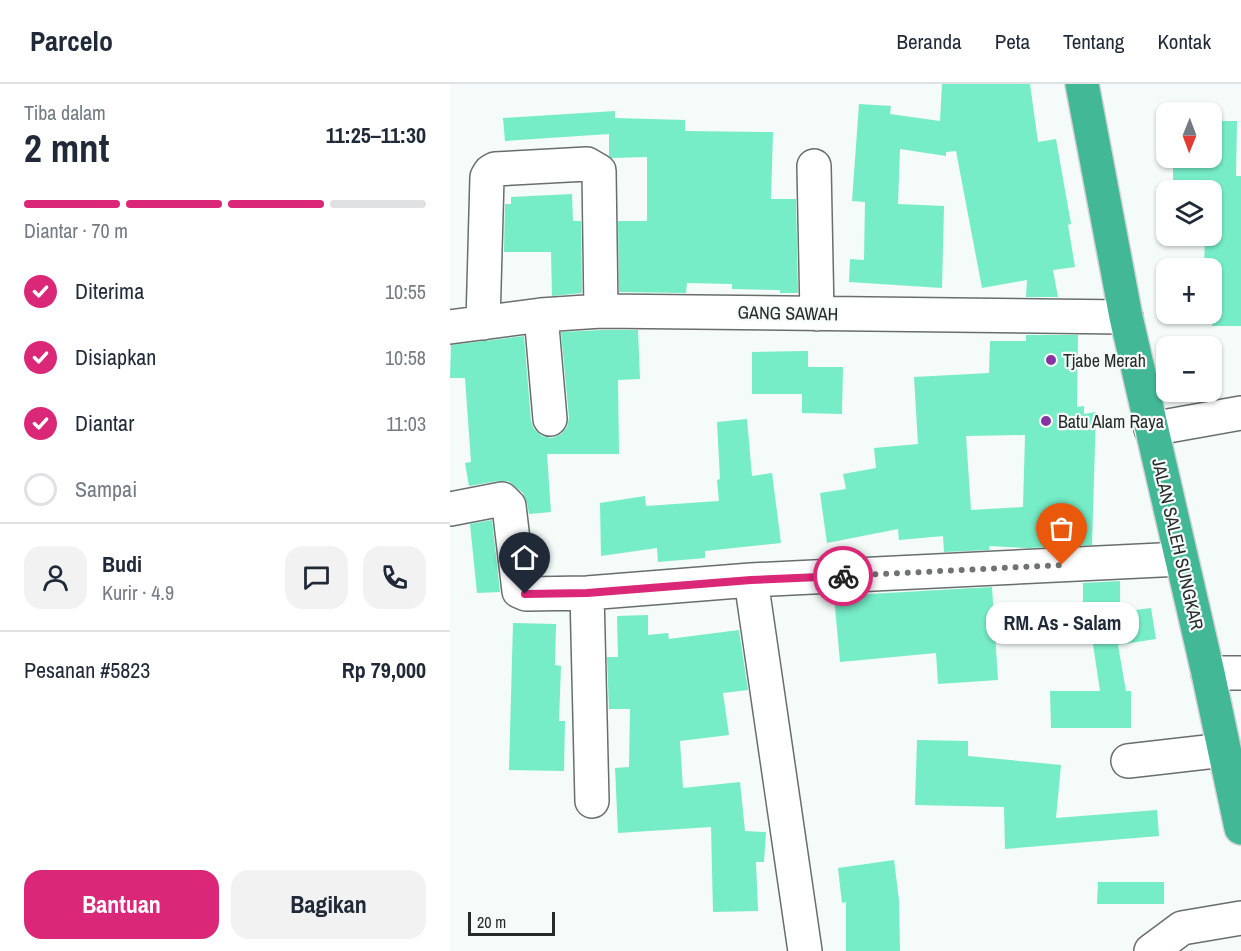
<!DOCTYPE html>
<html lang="id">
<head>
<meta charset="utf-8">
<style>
  body { margin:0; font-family:"Archivo Narrow",sans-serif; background:#f2f2f3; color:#1f2937; height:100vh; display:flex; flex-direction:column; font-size:22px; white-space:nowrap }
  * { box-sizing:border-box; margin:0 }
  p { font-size:20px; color:#747a83 }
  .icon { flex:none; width:33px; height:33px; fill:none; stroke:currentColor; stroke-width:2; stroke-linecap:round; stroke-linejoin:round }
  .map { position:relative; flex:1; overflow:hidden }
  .drawer { display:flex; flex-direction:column; background:#fff; width:450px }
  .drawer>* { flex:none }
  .needle { width:39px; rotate:181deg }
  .tools { position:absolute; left:706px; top:18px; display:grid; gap:12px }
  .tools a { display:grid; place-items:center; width:66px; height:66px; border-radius:12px; background:#fff; box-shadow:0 2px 4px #0004; font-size:30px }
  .scale { position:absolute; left:18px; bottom:15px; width:87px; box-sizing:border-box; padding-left:6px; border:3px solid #272a29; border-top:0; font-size:16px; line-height:21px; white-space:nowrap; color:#272a29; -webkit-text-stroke:4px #f4fbf8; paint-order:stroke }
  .pin { position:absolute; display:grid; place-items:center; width:51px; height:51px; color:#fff; margin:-62px -26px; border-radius:50% 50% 50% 0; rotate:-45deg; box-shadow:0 0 6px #0007 }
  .pin .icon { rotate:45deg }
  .courier { position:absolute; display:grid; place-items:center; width:60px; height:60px; margin:-30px; border:4px solid #db2777; border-radius:50%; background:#fff; color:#222; box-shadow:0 2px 8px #0007 }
  .bubble { position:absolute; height:42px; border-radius:18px; background:#fff; box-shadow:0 2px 4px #0004; font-size:20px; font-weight:700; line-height:42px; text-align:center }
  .head em { font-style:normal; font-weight:700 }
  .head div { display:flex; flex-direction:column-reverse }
  .head { display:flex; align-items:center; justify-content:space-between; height:102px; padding:0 24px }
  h1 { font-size:39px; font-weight:700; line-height:45px }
  .bar { display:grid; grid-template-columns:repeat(4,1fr); gap:9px 6px; align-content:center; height:72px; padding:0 24px }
  .bar i { height:8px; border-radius:4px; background:#e0e1e3 }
  .bar .selected { background:#db2777 }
  .bar p { grid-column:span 4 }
  .line { display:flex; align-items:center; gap:15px; padding:0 24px; border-top:2px solid #e0e1e3 }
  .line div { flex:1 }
  .round { display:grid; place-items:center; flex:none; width:63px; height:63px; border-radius:18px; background:#f2f2f3 }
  ol { padding:0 24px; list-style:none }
  li { display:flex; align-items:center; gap:18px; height:66px }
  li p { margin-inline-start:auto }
  li .icon { padding:6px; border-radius:50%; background:#db2777; color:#fff; stroke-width:4 }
  li:last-child { color:#747a83 }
  li i { width:33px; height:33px; border:3px solid #e0e1e3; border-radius:50% }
  .primary-button { display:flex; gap:12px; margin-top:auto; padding:12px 24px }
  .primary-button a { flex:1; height:69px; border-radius:18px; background:#db2777; color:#fff; font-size:24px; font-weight:700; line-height:69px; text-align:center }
  .primary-button a+a { background:#f2f2f3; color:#1f2937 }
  header { display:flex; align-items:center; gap:36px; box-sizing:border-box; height:84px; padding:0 30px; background:#fff; border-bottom:2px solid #e0e1e3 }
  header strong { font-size:28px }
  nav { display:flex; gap:33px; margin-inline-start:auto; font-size:21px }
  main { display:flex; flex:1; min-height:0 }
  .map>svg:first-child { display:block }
</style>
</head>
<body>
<header>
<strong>Parcelo</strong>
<nav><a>Beranda</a><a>Peta</a><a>Tentang</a><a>Kontak</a></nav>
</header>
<main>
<section class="drawer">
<div class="head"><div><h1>2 mnt</h1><p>Tiba dalam</p></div><em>11:25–11:30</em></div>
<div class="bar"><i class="selected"></i><i class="selected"></i><i class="selected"></i><i></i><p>Diantar · 70 m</p></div>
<ol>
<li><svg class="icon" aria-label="check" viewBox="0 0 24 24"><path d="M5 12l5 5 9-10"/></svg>Diterima<p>10:55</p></li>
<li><svg class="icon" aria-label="check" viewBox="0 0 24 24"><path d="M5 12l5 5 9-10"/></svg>Disiapkan<p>10:58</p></li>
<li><svg class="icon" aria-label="check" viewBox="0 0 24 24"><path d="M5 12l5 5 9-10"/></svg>Diantar<p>11:03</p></li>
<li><i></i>Sampai</li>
</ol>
<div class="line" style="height:108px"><a class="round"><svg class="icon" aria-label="person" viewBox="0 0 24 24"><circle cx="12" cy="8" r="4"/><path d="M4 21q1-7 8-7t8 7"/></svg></a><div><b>Budi</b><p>Kurir · 4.9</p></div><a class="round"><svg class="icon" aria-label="chat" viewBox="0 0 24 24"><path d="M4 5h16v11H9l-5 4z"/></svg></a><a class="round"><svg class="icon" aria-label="phone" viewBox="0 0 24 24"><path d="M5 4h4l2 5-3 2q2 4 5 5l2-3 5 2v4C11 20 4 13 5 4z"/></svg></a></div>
<div class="line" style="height:78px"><div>Pesanan #5823</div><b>Rp 79,000</b></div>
<div class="primary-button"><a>Bantuan</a><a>Bagikan</a></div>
</section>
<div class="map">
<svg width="791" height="867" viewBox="0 0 791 867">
  <rect width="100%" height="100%" fill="#f4fbf8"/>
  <path fill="#76ecc7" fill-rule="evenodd" d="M 492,0 L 580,0 L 588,58 L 606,55 L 621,140 L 618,141 L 625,183 L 603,186 L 608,213 L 576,213 L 577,196 L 532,204 L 506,67 L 496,68 L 496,72 L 450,65 L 448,120 L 494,122 L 492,204 L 399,198 L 400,175 L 414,176 L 415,118 L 402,117 L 409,20 L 441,22 L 440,30 L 490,37 Z
    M 165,27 L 165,34 L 235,36 L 235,47 L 323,48 L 321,115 L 346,115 L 348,209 L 330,209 L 330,206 L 282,205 L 282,200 L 237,199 L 236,209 L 169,208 L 168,137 L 197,137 L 197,73 L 161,74 L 159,72 L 159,50 L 55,57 L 53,34 Z
    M 762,37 L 787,37 L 786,92 L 791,92 L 791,242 L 762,242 L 762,184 L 754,184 L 755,152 L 762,152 L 762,103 L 723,102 L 723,74 L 762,74 Z
    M 122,110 L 123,137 L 131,137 L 132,209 L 102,212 L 101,168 L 54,168 L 55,120 L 61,120 L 61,113 Z
    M 152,246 L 188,246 L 190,295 L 168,296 L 169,370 L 97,370 L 101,428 L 79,430 L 77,419 L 73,409 L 58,397 L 48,397 L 19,402 L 15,379 L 21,378 L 15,294 L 0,294 L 1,261 L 74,252 L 81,337 L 84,345 L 92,352 L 102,354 L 111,350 L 117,343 L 119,334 L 111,248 Z
    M 576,251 L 628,251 L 627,323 L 634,322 L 634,330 L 646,328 L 642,461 L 578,464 L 539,462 L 539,466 L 494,468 L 493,452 L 449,456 L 448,445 L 377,459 L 370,409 L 396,405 L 393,390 L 426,384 L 424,364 L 468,360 L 464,293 L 539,289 L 540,257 L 576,257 ZM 575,351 L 573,423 L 521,426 L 516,352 Z
    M 358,267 L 358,283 L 393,283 L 392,330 L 352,329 L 352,310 L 302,310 L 302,268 Z
    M 297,335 L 302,392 L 322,389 L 331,459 L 255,467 L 255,474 L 208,478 L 207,464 L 151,472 L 150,419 L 195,412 L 196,422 L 269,417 L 267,396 L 270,395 L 267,338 Z
    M 42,436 L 50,508 L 27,509 L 20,440 Z
    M 670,497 L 670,528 L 701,524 L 706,555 L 668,561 L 676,607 L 681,607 L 681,644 L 601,644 L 600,607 L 650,607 L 638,527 L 633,527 L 633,499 Z
    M 542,503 L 548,596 L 488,600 L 486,569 L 390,578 L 384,512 Z
    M 198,531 L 198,551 L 218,549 L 219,555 L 289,546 L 298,606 L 273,609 L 279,651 L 230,657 L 233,704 L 290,698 L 295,747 L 316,748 L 314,778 L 306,778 L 308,827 L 263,828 L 261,743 L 168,749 L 165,684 L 179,683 L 180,625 L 159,625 L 157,573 L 168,573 L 167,532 Z
    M 63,539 L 106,540 L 105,581 L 111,582 L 109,637 L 115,637 L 114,687 L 59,686 Z
    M 467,656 L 518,657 L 518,672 L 611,681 L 606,734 L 707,726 L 709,752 L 555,765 L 554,723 L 465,721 Z
    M 444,776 L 449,816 L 450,867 L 396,867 L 396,818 L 392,819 L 388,784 Z
    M 648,798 L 714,798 L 714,820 L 647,820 Z"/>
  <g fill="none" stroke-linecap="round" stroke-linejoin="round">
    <g stroke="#686e6c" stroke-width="36">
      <path id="minor" d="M 364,82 L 367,230
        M 91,231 L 100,335
        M 33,239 L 37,93 L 40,88 L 45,85 L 137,80 L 149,87 L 151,227
        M 0,243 L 91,231 L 151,227 L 676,233
        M 701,345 L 791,329
        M 0,425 L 52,415 L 59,422 L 69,507 L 76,510 L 137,509 L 301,496 L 731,475
        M 301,496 L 355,867
        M 137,509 L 142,717
        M 758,589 L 791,589
        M 678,677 L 774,666
        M 701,867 L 732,844 L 791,834"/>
    </g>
    <g stroke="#d4d4d4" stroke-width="36">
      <path id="highway" d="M 632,0 L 676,233 L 758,589 L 791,744"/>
    </g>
    <use href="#minor" stroke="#fff" stroke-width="33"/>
    <use href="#highway" stroke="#42b896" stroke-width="33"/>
  </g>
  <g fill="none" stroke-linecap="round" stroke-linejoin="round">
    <path stroke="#6f7371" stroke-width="6" stroke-dasharray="0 10.8" d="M 393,492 L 612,481"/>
    <path stroke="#db2777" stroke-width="8" d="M 75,510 L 137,509 L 301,496 L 393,492"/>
  </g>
  <g fill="#8734a3" stroke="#f4fbf8" stroke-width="2">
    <circle cx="601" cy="276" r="6"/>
    <circle cx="596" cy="337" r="6"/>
  </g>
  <g text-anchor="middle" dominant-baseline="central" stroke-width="4.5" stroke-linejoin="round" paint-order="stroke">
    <g font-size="18" fill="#272a29" stroke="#f4fbf8">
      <text transform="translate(338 229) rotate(1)">GANG SAWAH</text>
      <text transform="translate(728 460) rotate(77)">JALAN SALEH SUNGKAR</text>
    </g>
    <g font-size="18" fill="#272a29" stroke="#f4fbf8" text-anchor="start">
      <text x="613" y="276">Tjabe Merah</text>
      <text x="608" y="337">Batu Alam Raya</text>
    </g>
  </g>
</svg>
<div class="tools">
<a><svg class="needle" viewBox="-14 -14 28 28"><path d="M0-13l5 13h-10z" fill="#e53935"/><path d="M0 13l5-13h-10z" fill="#747a83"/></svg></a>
<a><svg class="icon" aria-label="layers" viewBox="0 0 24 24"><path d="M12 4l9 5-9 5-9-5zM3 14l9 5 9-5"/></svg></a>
<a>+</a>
<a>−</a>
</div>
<div class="scale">20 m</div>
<div class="pin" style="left:612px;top:481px;background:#ea580c"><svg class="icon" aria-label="bag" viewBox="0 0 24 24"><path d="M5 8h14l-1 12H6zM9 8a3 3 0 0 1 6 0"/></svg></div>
<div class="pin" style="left:75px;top:510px;background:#1f2937"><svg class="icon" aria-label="home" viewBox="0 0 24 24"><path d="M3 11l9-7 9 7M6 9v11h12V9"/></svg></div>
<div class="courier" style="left:393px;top:492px"><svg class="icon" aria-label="bike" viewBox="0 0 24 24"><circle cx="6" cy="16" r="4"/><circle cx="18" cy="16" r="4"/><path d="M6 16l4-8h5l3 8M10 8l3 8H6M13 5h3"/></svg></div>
<div class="bubble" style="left:536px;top:518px;width:153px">RM. As - Salam</div>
</div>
</main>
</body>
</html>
